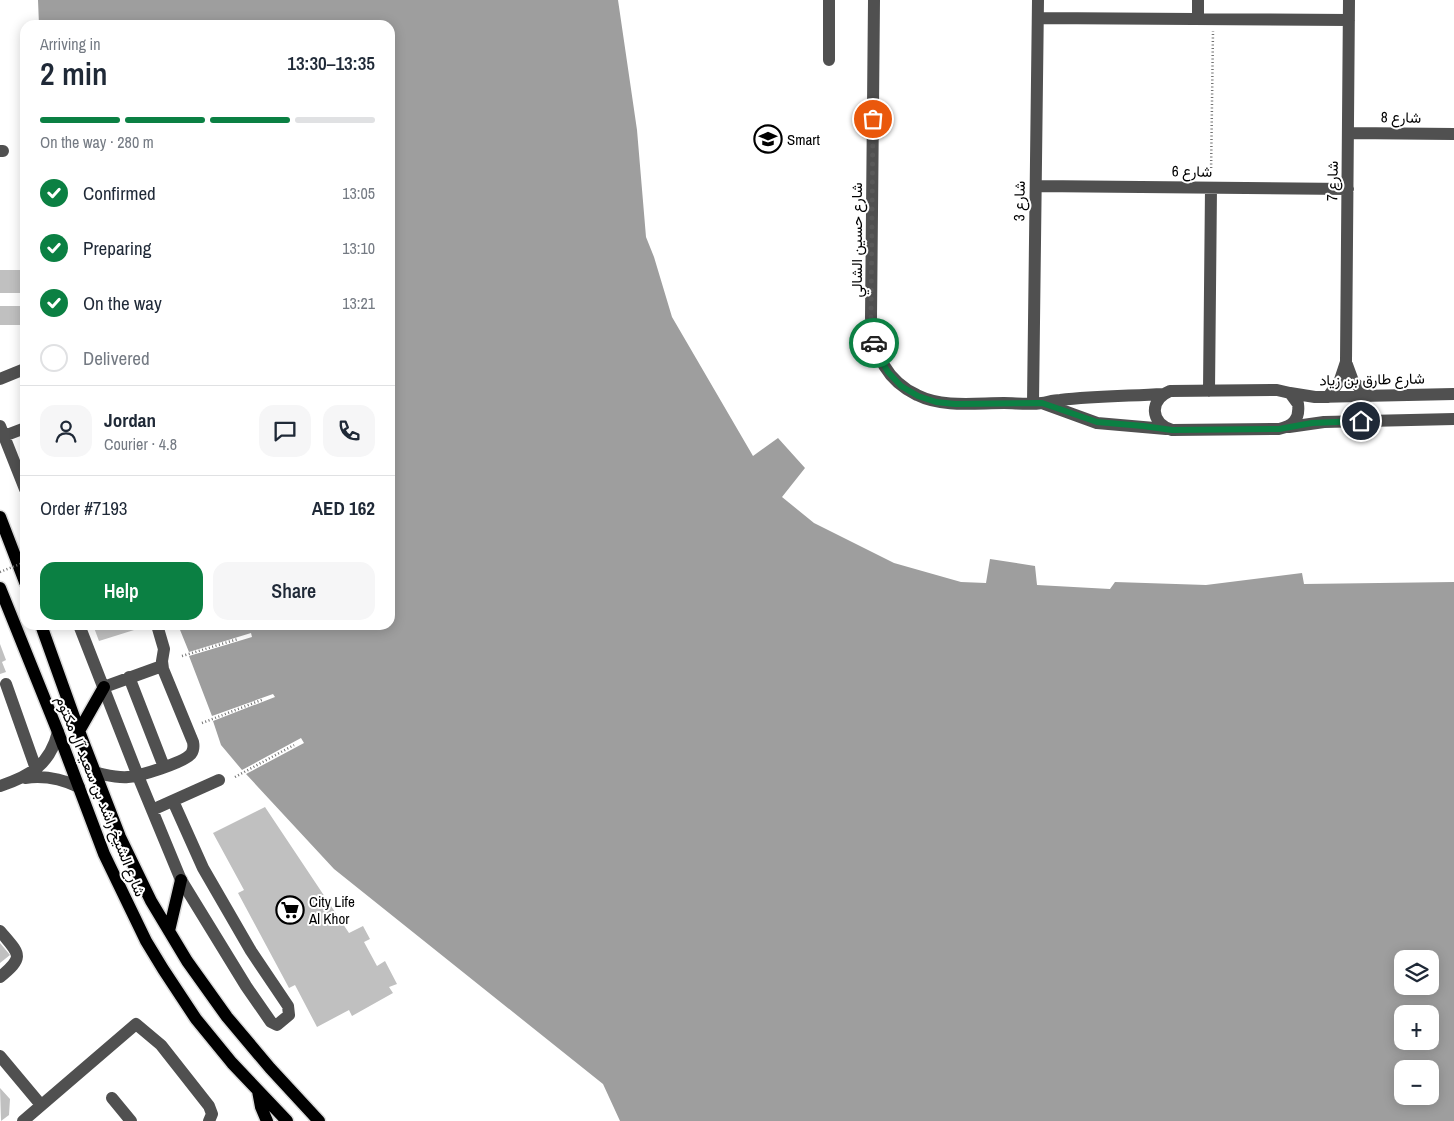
<!DOCTYPE html>
<html lang="en">
<head>
<meta charset="utf-8">
<style>
  body { margin:0; font-family:"Archivo Narrow",Vazirmatn,sans-serif; background:#f6f6f7; color:#1f2937; height:100vh; display:flex; flex-direction:column; font-size:19px; white-space:nowrap }
  * { box-sizing:border-box; margin:0 }
  p { font-size:16px; color:#747a83 }
  .icon { flex:none; width:28px; height:28px; fill:none; stroke:currentColor; stroke-width:2; stroke-linecap:round; stroke-linejoin:round }
  .map { position:relative; flex:1; overflow:hidden }
  .side { position:absolute; left:20px; top:20px; width:375px; height:610px; display:flex; flex-direction:column; background:#fff; border-radius:15px; box-shadow:0 2px 12px #0003 }
  .side>* { flex:none }
  .controls { position:absolute; left:1394px; top:950px; display:grid; gap:10px }
  .controls a { display:grid; place-items:center; width:45px; height:45px; border-radius:10px; background:#fff; box-shadow:0 2px 12px #0003; font-size:25px }
  .pin { position:absolute; display:grid; place-items:center; width:42px; height:42px; color:#fff; margin:-21px; border:2px solid #fff; border-radius:50%; box-shadow:0 1px 5px #0007 }
  .courier { position:absolute; display:grid; place-items:center; width:50px; height:50px; margin:-25px; border:4px solid #0b8043; border-radius:50%; background:#fff; color:#222; box-shadow:0 1px 6px #0007 }
  .headline em { font-style:normal; font-weight:600 }
  .headline div { display:flex; flex-direction:column-reverse }
  .headline { display:flex; align-items:center; justify-content:space-between; height:85px; padding:0 20px }
  h1 { font-size:32px; font-weight:600; line-height:38px }
  .bar { display:grid; grid-template-columns:repeat(4,1fr); gap:8px 5px; align-content:center; height:60px; padding:0 20px }
  .bar i { height:6px; border-radius:4px; background:#e0e1e3 }
  .bar .active { background:#0b8043 }
  .bar p { grid-column:span 4 }
  .line { display:flex; align-items:center; gap:12px; padding:0 20px; border-top:1px solid #e0e1e3 }
  .line div { flex:1 }
  .round { display:grid; place-items:center; flex:none; width:52px; height:52px; border-radius:15px; background:#f6f6f7 }
  ol { padding:0 20px; list-style:none }
  li { display:flex; align-items:center; gap:15px; height:55px }
  li p { margin-inline-start:auto }
  li .icon { padding:5px; border-radius:50%; background:#0b8043; color:#fff; stroke-width:4 }
  li:last-child { color:#747a83 }
  li i { width:28px; height:28px; border:2px solid #e0e1e3; border-radius:50% }
  .button { display:flex; gap:10px; margin-top:auto; padding:10px 20px }
  .button a { flex:1; height:58px; border-radius:15px; background:#0b8043; color:#fff; font-size:20px; font-weight:600; line-height:58px; text-align:center }
  .button a+a { background:#f6f6f7; color:#1f2937 }
  .map>svg:first-child { display:block }
</style>
</head>
<body>
<div class="map">
<svg width="1454" height="1121" viewBox="0 0 1454 1121">
  <rect width="100%" height="100%" fill="#fff"/>
  <path fill="#9e9e9e" fill-rule="evenodd" d="M 38,0 L 618,0 L 637,130 L 646,237 L 654,257 L 672,317 L 753,456 L 778,438 L 805,468 L 782,497 L 814,523 L 894,563 L 961,582 L 986,583 L 990,559 L 1035,566 L 1037,585 L 1110,589 L 1115,582 L 1206,585 L 1302,573 L 1304,584 L 1454,582 L 1454,1121 L 620,1121 L 603,1084 L 334,869 L 246,774 L 304,743 L 301,738 L 242,770 L 221,745 L 213,721 L 275,697 L 273,694 L 212,716 L 189,656 L 252,637 L 251,633 L 189,652 L 178,625 L 390,625 L 390,25 L 39,25 ZM 1402,959 L 1430,959 L 1430,986 L 1402,986 ZM 1402,1014 L 1430,1014 L 1430,1041 L 1402,1041 ZM 1402,1069 L 1430,1069 L 1430,1096 L 1402,1096 Z"/>
  <path fill="#c0c0c0" d="M 0,270 L 24,270 L 24,293 L 0,293 Z
    M 0,306 L 25,306 L 25,325 L 0,325 Z
    M 93,625 L 150,625 L 99,641 Z
    M 0,644 L 6,660 L 2,662 L 6,672 L 0,674 Z
    M 265,807 L 349,933 L 363,926 L 370,939 L 364,942 L 377,966 L 385,961 L 397,984 L 389,987 L 393,993 L 352,1016 L 349,1010 L 317,1027 L 295,985 L 289,988 L 238,893 L 244,890 L 213,833 Z
    M 0,943 L 10,955 L 0,963 Z
    M 0,1088 L 10,1099 L 9,1115 L 1,1121 Z"/>
  <g fill="none" stroke-linecap="round" stroke-linejoin="round">
    <g stroke="#dbdbdb" stroke-width="15">
      <path id="major" d="M 0,517 L 25,582
        M 0,588 L 58,732 L 104,854 L 146,941 L 163,969 L 196,1019 L 232,1063 L 287,1121
        M 41,625 L 79,731 L 120,837 L 151,901 L 187,961 L 227,1017 L 270,1068 L 319,1121
        M 79,731 L 104,687
        M 169,931 L 181,880
        M 258,1091 L 261,1107 L 267,1121"/>
    </g>
    <path stroke="#727272" stroke-width="2.5" stroke-dasharray="1 2.5" stroke-linecap="butt" d="M 1211,175 L 1213,31
      M 182,656 L 238,639
      M 202,723 L 264,699
      M 235,777 L 294,745"/>
    <path stroke="#505050" stroke-width="12" d="M 829,0 L 829,60
      M 874,0 L 871,318 C 873,352 885,380 917,395 C 943,408 976,403 1004,403 C 1016,403 1029,405 1042,403 C 1048,402 1054,400 1060,400 C 1095,396 1129,396 1163,394
      M 1349,0 L 1346,362 L 1353,381 L 1368,396
      M 1038,18 L 1349,20
      M 1198,19 L 1198,0
      M 1349,133 L 1454,134
      M 0,151 L 3,151
      M 1036,186 L 1348,189
      M 0,379 L 22,370
      M 1277,390 L 1290,393 L 1298,404 C 1300,419 1293,426 1279,429 L 1172,430 C 1150,423 1149,400 1170,391 Z
      M 1209,391 L 1211,188
      M 1290,393 L 1315,397 L 1454,394
      M 1328,397 L 1340,380 L 1346,362
      M 1033,403 L 1038,0
      M 1042,403 L 1097,423 L 1166,429
      M 0,426 L 25,489
      M 1289,427 L 1324,422 L 1454,419
      M 4,436 L 25,428
      M 79,625 L 138,776 L 181,880 L 246,986 L 271,1022 L 277,1025 L 289,1015 L 288,1006 L 251,951 L 203,868 L 173,801
      M 129,677 L 164,767
      M 6,684 L 36,769
      M 104,687 L 162,666
      M 96,773 C 107,775 117,778 128,777 C 140,776 183,763 191,754 C 194,750 194,747 193,742 L 163,669 L 162,661 L 164,649 L 157,625
      M 25,778 C 44,775 62,779 79,787
      M 0,786 C 30,776 50,765 58,732
      M 152,810 L 219,780
      M 0,931 C 19,954 26,956 0,977
      M 0,1056 L 41,1105
      M 112,1098 L 131,1121
      M 23,1121 L 136,1024 L 161,1045 L 209,1106 L 212,1114 L 209,1121"/>
    <use href="#major" stroke="#000" stroke-width="12"/>
    <path stroke="#727272" stroke-width="2.5" stroke-dasharray="1 2.5" stroke-linecap="butt" d="M 0,572 L 25,562"/>
  </g>
  <g fill="none" stroke-linecap="round" stroke-linejoin="round">
    <path stroke="#595959" stroke-width="5" stroke-dasharray="0 9" d="M 873,119 L 871,318 L 874,343"/>
    <path stroke="#0b8043" stroke-width="6" d="M 874,343 L 878,355 L 888,372 L 901,386 L 918,396 L 936,402 L 955,404 L 1042,403 L 1097,422 L 1143,426 L 1172,430 L 1279,429 L 1312,423 L 1361,421"/>
  </g>
  <defs>
    <g id="school-ring" transform="scale(1.4375)"><circle r="9.5" fill="#fff" stroke="#000" stroke-width="1.5"/><path d="M0-5L7-2L0 1L-7-2ZM-4 1L0 2.5L4 1V4Q0 6-4 4Z" fill="#000"/></g>
    <g id="supermarket-ring" transform="scale(1.4375)"><circle r="9.5" fill="#fff" stroke="#000" stroke-width="1.5"/><path d="M-6-5.5h2.5l.6 2H6L4.5 2H-2.5L-4.4-4H-6ZM-1.5 3.2a1.3 1.3 0 1 0 .1 0ZM3 3.2a1.3 1.3 0 1 0 .1 0Z" fill="#000"/></g>
  </defs>
  <g fill-rule="evenodd">
    <use href="#school-ring" x="768" y="139"/>
    <use href="#supermarket-ring" x="290" y="910"/>
  </g>
  <g text-anchor="middle" dominant-baseline="central" stroke-width="4" stroke-linejoin="round" paint-order="stroke">
    <g font-size="15" fill="#000" stroke="#fff">
      <text transform="translate(1401 117) rotate(1)">شارع 8</text>
      <text transform="translate(1192 171) rotate(1)">شارع 6</text>
      <text transform="translate(1332 181) rotate(-89)">شارع 7</text>
      <text transform="translate(1019 201) rotate(-89)">شارع 3</text>
      <text transform="translate(856 240) rotate(-90)">شارع حسين الشالي</text>
      <text transform="translate(1372 379) rotate(-1)">شارع طارق بن زياد</text>
      <text transform="translate(101 796) rotate(68)">شارع الشيخ راشد بن سعيد آل مكتوم</text>
    </g>
    <g font-size="15" fill="#000" stroke="#fff" text-anchor="start">
      <text x="787" y="139">Smart</text>
      <text x="309" y="901">City Life<tspan x="309" dy="17">Al Khor</tspan></text>
    </g>
  </g>
</svg>
<div class="controls">
<a><svg class="icon" aria-label="layers" viewBox="0 0 24 24"><path d="M12 4l9 5-9 5-9-5zM3 14l9 5 9-5"/></svg></a>
<a>+</a>
<a>−</a>
</div>
<div class="pin" style="left:873px;top:119px;background:#ea580c"><svg class="icon" aria-label="bag" viewBox="0 0 24 24"><path d="M5 8h14l-1 12H6zM9 8a3 3 0 0 1 6 0"/></svg></div>
<div class="pin" style="left:1361px;top:421px;background:#1f2937"><svg class="icon" aria-label="home" viewBox="0 0 24 24"><path d="M3 11l9-7 9 7M6 9v11h12V9"/></svg></div>
<div class="courier" style="left:874px;top:343px"><svg class="icon" aria-label="car" viewBox="0 0 24 24"><path d="M5 17H2v-5l4-1 3-4h7l3 4 3 1v5h-3M9 17h6M6 11h13"/><circle cx="7" cy="17" r="2"/><circle cx="17" cy="17" r="2"/></svg></div>
<section class="side">
<div class="headline"><div><h1>2 min</h1><p>Arriving in</p></div><em>13:30–13:35</em></div>
<div class="bar"><i class="active"></i><i class="active"></i><i class="active"></i><i></i><p>On the way · 280 m</p></div>
<ol>
<li><svg class="icon" aria-label="check" viewBox="0 0 24 24"><path d="M5 12l5 5 9-10"/></svg>Confirmed<p>13:05</p></li>
<li><svg class="icon" aria-label="check" viewBox="0 0 24 24"><path d="M5 12l5 5 9-10"/></svg>Preparing<p>13:10</p></li>
<li><svg class="icon" aria-label="check" viewBox="0 0 24 24"><path d="M5 12l5 5 9-10"/></svg>On the way<p>13:21</p></li>
<li><i></i>Delivered</li>
</ol>
<div class="line" style="height:90px"><a class="round"><svg class="icon" aria-label="person" viewBox="0 0 24 24"><circle cx="12" cy="8" r="4"/><path d="M4 21q1-7 8-7t8 7"/></svg></a><div><b>Jordan</b><p>Courier · 4.8</p></div><a class="round"><svg class="icon" aria-label="chat" viewBox="0 0 24 24"><path d="M4 5h16v11H9l-5 4z"/></svg></a><a class="round"><svg class="icon" aria-label="phone" viewBox="0 0 24 24"><path d="M5 4h4l2 5-3 2q2 4 5 5l2-3 5 2v4C11 20 4 13 5 4z"/></svg></a></div>
<div class="line" style="height:65px"><div>Order #7193</div><b>AED 162</b></div>
<div class="button"><a>Help</a><a>Share</a></div>
</section>
</div>
</body>
</html>
